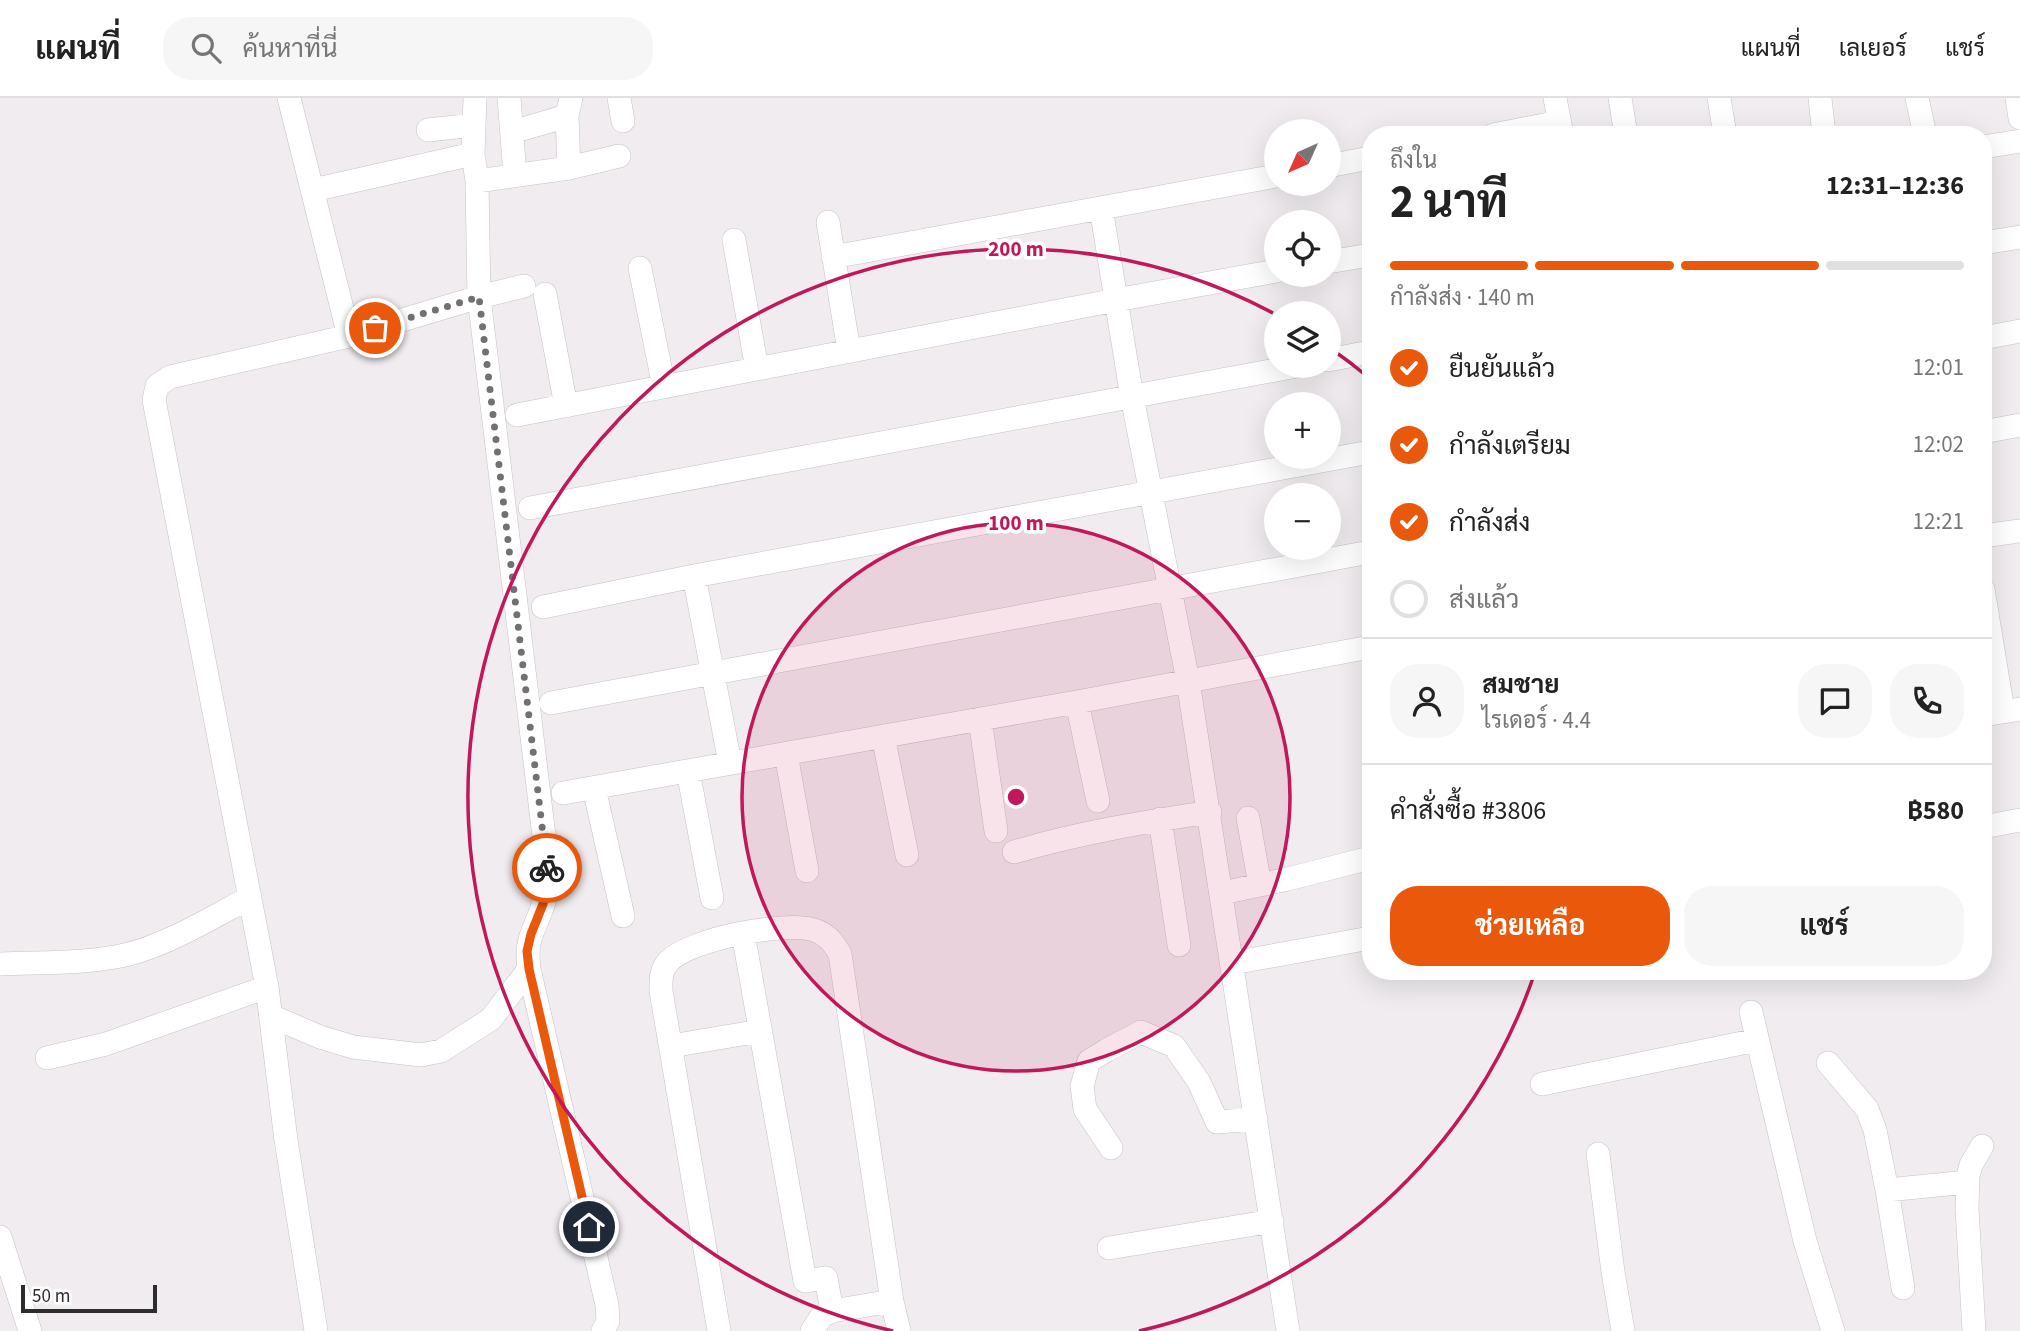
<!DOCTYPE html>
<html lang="th">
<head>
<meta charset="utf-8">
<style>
  body { margin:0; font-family:"Source Sans 3",Sarabun,sans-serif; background:#f6f6f6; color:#222; height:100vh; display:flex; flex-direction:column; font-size:26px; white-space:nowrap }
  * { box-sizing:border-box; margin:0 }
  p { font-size:23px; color:#767676 }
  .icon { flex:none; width:38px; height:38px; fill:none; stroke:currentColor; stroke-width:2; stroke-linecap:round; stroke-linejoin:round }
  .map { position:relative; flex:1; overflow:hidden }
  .side { position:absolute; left:1362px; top:28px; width:630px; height:854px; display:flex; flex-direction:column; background:#fff; border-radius:28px; box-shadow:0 7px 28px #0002 }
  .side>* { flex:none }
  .needle { width:46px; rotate:225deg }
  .buttons { position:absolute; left:1264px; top:21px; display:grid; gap:14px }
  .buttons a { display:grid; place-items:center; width:77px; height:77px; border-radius:50%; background:#fff; box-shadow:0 7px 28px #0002; font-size:35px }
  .scale { position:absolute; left:21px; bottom:18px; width:136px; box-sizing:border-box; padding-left:7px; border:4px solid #2e2d2e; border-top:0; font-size:19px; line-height:24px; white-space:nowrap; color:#2e2d2e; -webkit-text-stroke:5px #fff; paint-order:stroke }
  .pin { position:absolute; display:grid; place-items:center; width:60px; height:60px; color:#fff; margin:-30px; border:4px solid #fff; border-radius:50%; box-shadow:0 2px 7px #0007 }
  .courier { position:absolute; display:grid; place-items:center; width:70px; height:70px; margin:-35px; border:5px solid #ea580c; border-radius:50%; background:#fff; color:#222; box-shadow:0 2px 9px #0007 }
  .summary em { font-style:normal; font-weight:700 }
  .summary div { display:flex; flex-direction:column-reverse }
  .summary { display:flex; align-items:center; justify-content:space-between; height:119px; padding:0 28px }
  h1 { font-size:46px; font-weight:700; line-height:52px }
  .bar { display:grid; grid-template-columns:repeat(4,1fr); gap:10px 7px; align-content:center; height:84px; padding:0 28px }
  .bar i { height:9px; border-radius:5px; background:#e0e0e0 }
  .bar .selected { background:#ea580c }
  .bar p { grid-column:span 4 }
  .line { display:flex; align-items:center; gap:18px; padding:0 28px; border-top:2px solid #e0e0e0 }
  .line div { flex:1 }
  .round { display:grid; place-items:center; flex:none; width:74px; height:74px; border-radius:28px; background:#f6f6f6 }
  ol { padding:0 28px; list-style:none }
  li { display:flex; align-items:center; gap:21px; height:77px }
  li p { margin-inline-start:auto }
  li .icon { padding:7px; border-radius:50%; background:#ea580c; color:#fff; stroke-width:4 }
  li:last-child { color:#767676 }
  li i { width:38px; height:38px; border:4px solid #e0e0e0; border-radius:50% }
  .action { display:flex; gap:14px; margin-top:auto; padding:14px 28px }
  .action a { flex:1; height:80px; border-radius:28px; background:#ea580c; color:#fff; font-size:28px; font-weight:700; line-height:80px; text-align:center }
  .action a+a { background:#f6f6f6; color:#222 }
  header { display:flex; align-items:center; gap:42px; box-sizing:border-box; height:98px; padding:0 35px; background:#fff; border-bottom:2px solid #e0e0e0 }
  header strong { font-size:33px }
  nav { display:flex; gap:38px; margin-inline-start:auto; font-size:24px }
  .search { width:490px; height:63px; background:#f6f6f6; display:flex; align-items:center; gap:18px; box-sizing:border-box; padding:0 24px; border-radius:28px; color:#767676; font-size:26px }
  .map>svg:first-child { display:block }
</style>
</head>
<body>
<header>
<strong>แผนที่</strong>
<div class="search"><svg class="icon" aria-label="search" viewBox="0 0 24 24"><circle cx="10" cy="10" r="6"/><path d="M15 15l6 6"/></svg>ค้นหาที่นี่</div>
<nav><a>แผนที่</a><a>เลเยอร์</a><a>แชร์</a></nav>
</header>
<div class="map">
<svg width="2020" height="1233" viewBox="0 0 2020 1233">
  <rect width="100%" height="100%" fill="#f0ecef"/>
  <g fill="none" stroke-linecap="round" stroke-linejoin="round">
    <g stroke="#c6c2c5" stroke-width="24">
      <path id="minor" d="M 289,0 L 349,238
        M 475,0 L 473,56 L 477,83 L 479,199 L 547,763 C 548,778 548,792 543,807 C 534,834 525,840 529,871 L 607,1207 L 608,1223 L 603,1233
        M 509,0 L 515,77
        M 619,0 L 623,23
        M 1555,0 L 1562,37
        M 1620,0 L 1626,37
        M 1719,0 L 1725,37
        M 1820,0 L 1824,37
        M 1917,0 L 1925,37
        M 2017,0 L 2020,20
        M 428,32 L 474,27
        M 512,34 L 567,18
        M 1493,37 L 1559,24
        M 1983,49 L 2020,43
        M 1328,68 L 1370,60
        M 569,70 L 619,58
        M 477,83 L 569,70 L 567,18 L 571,0
        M 313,92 L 473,56
        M 1101,110 L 1132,299 L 1188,583 L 1288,1233
        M 828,124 L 849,253
        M 734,142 L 757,271
        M 1983,145 L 2020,139
        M 833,159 L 1276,78
        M 1328,164 L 1370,157
        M 640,170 L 664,289
        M 545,196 L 566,308
        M 1983,240 L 2020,233
        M 1328,262 L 1370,254
        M 517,317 L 1116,202 L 1276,173
        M 1983,334 L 2020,327
        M 530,410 L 1297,268
        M 1983,438 L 2020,433
        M 694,478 L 730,665
        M 1983,491 L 2003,613
        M 543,509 L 694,478 L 1370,354
        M 1077,604 L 1098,703
        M 551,605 L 1370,454
        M 1983,617 L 2020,611
        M 980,621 L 996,733
        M 883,638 L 907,757
        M 786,656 L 807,773
        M 688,673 L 712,800
        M 594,690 L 623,818
        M 563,695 L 1077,604 L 1370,549
        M 1248,720 L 1260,787
        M 1160,721 L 1179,847
        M 1983,729 L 2020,722
        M 1014,754 C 1078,735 1144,724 1210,714
        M 1222,795 L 1288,781 L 1370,760
        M 743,835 L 805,1183 L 826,1180 L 832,1213
        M 1233,865 L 1370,840
        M 0,866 C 41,864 85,866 125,857 C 167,847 211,820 249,800
        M 1751,914 L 1805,1143 L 1833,1233
        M 271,918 L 320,939 L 353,949 L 421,957 L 441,953 L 491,921 L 529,871
        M 671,948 L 760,933
        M 47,960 L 106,946 L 267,889
        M 1828,965 L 1867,1011 L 1875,1032 L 1887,1092 L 1903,1190
        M 1542,986 L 1757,942
        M 1111,1050 L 1085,1011 L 1082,988 L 1089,963 L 1107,952 L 1141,934 L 1174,948 L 1199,984 L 1217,1024 L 1256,1021
        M 1598,1056 L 1613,1174 L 1623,1233
        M 1887,1092 L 1968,1084
        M 0,1139 L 30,1233
        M 1109,1150 L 1272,1123
        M 316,1233 L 286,1042 L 267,889 L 154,302 L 157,288 L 170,279 L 349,238 L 479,199 L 524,188
        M 719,1233 L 661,893 C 661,882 660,872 669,863 C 691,841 783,823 814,832 C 827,836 833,844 840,856 L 892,1203 L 899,1233
        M 812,1233 L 821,1219 L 832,1213 L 892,1203
        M 1974,1233 L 1967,1111 L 1968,1078 L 1971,1067 L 1982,1048"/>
    </g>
    <use href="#minor" stroke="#fff" stroke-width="23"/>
  </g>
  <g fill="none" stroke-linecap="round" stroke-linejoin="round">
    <path stroke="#727072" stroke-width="7" stroke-dasharray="0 12.6" d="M 375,230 L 479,199 L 547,770"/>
    <path stroke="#ea580c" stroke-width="9" d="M 547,770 L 548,786 L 543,806 L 531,836 L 527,853 L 529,871 L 589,1129"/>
  </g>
  <circle cx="1016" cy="699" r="274" fill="#c2185b" fill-opacity=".12"/>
  <g fill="none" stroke="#c2185b" stroke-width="3.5">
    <circle cx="1016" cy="699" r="274"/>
    <path d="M1534 877A548 548 0 0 1 1139 1233M893 1233A548 548 0 1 1 1273 215M1330 250A548 548 0 0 1 1368 279"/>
  </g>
  <circle cx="1016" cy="699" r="10" fill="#c2185b" stroke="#fff" stroke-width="3.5"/>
  <g font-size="21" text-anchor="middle" font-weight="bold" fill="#c2185b" stroke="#fff" stroke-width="7" stroke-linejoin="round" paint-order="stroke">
    <text x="1016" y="158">200 m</text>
    <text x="1016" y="432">100 m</text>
  </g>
</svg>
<div class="buttons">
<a><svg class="needle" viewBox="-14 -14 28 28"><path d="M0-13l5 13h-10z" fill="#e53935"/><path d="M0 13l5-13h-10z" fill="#767676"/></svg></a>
<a><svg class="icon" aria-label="locate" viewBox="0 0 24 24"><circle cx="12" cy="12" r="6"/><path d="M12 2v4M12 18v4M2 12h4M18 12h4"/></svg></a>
<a><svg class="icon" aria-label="layers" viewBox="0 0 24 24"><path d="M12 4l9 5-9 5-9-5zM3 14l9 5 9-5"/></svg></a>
<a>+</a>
<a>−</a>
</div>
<div class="scale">50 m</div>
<div class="pin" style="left:375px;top:230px;background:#ea580c"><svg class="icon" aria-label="bag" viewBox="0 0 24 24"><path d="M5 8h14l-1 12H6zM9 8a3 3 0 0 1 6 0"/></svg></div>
<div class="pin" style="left:589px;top:1129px;background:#1f2937"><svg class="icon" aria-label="home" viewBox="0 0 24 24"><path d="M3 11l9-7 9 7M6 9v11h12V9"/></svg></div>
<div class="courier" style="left:547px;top:770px"><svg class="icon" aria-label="bike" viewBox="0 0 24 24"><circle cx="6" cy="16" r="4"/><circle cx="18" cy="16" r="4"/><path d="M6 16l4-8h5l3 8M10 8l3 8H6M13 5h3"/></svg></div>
<section class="side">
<div class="summary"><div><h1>2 นาที</h1><p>ถึงใน</p></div><em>12:31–12:36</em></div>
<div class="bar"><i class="selected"></i><i class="selected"></i><i class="selected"></i><i></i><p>กำลังส่ง · 140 m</p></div>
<ol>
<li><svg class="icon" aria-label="check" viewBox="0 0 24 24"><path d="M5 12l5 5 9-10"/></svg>ยืนยันแล้ว<p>12:01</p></li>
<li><svg class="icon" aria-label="check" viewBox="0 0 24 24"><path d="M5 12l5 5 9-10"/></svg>กำลังเตรียม<p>12:02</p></li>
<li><svg class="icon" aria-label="check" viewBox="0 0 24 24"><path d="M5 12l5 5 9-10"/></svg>กำลังส่ง<p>12:21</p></li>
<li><i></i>ส่งแล้ว</li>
</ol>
<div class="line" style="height:126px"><a class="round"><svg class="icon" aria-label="person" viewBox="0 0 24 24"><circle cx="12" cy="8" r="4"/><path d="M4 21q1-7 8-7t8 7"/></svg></a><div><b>สมชาย</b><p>ไรเดอร์ · 4.4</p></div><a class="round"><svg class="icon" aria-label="chat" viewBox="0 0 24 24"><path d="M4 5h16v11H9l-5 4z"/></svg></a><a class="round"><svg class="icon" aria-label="phone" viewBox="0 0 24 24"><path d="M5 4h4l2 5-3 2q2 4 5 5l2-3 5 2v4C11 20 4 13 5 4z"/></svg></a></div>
<div class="line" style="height:91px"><div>คำสั่งซื้อ #3806</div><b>฿580</b></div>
<div class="action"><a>ช่วยเหลือ</a><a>แชร์</a></div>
</section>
</div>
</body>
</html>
